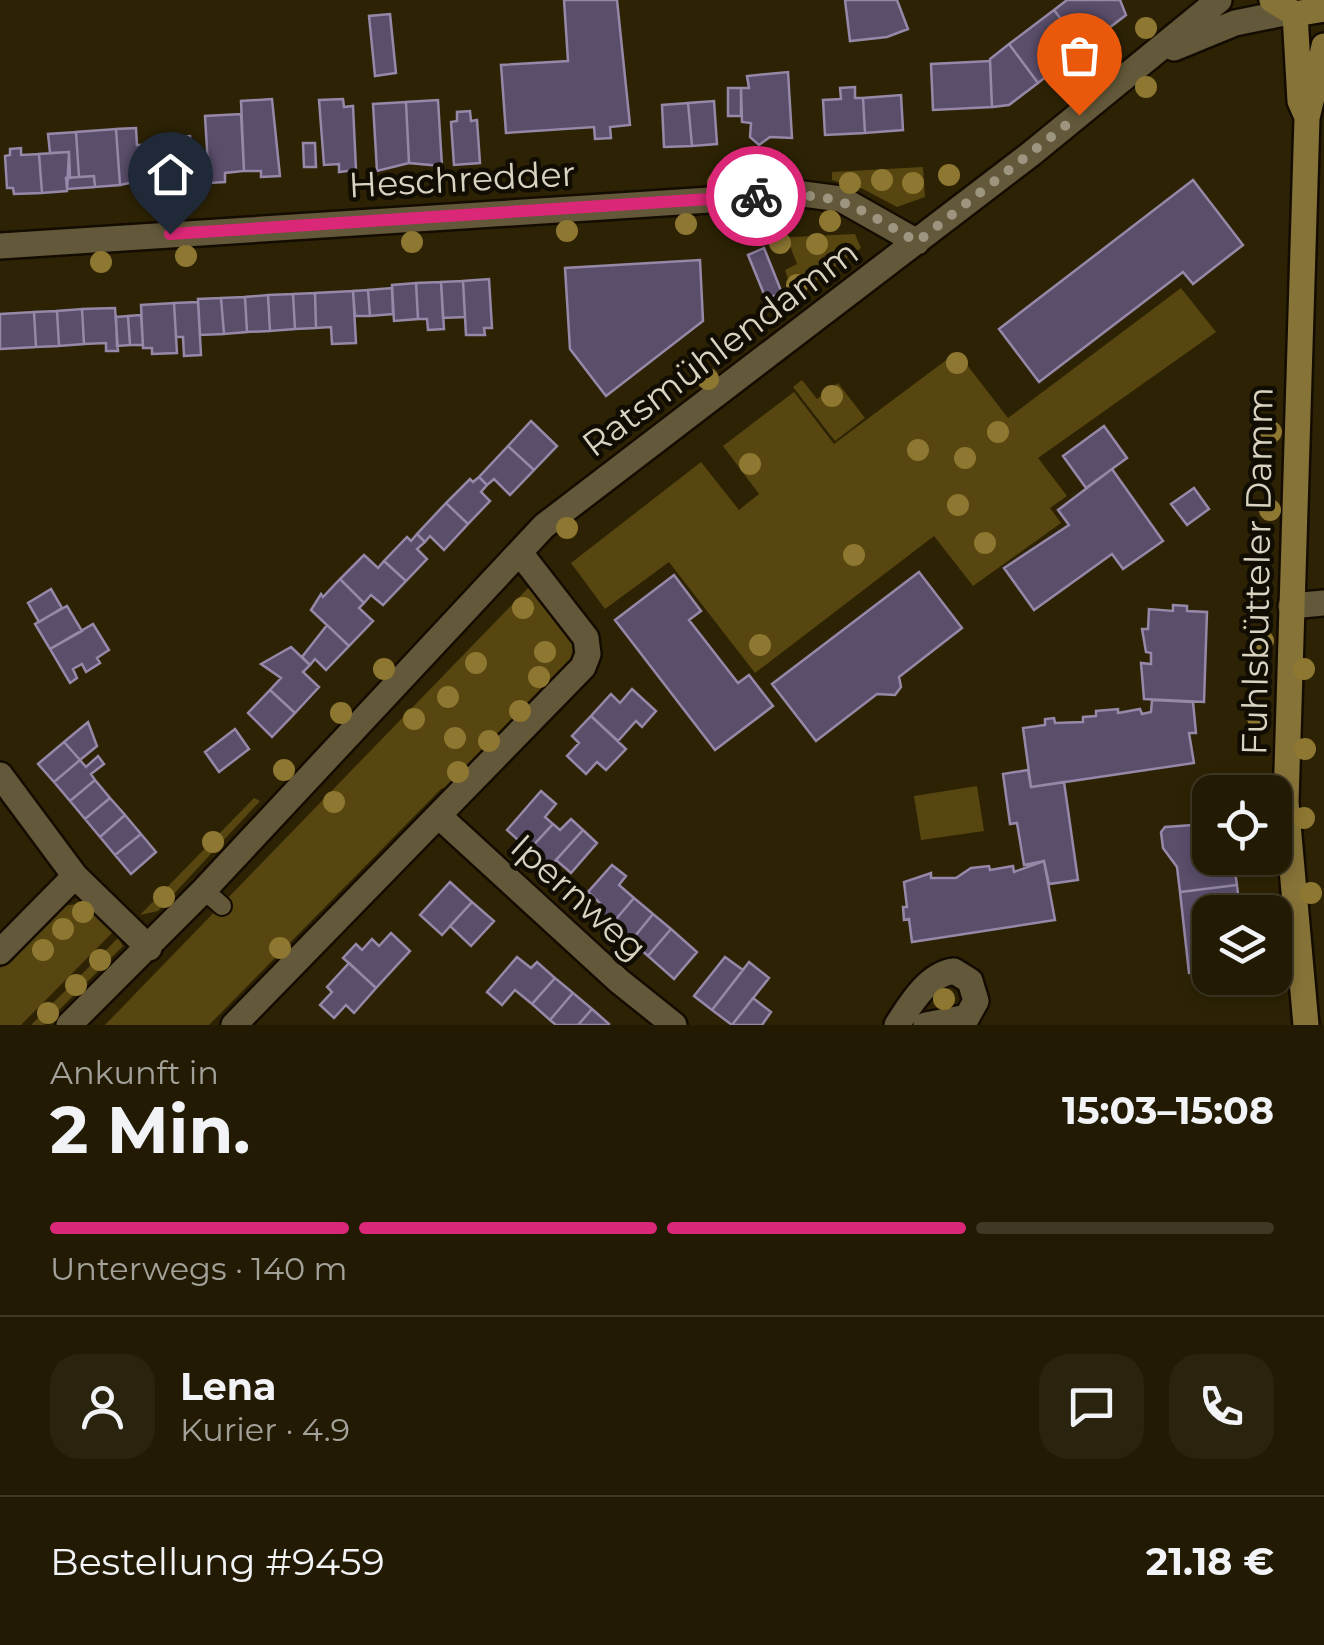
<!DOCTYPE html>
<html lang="de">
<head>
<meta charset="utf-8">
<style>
  body { margin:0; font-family:Montserrat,sans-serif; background:#2a230d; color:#f1f3f6; height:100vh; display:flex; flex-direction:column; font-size:38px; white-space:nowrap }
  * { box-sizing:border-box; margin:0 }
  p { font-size:32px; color:#a2a19a }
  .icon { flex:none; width:55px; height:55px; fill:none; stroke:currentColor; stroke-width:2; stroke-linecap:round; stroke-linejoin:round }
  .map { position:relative; height:1025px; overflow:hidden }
  .panel { display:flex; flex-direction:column; background:#221a03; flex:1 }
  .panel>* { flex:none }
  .controls { position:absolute; left:1192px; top:775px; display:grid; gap:20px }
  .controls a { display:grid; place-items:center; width:100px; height:100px; border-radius:20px; background:#221a03; box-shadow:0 5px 15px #0003,0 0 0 2px #3f3825; font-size:50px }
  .pin { position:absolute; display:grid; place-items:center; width:85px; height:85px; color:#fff; margin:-102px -42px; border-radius:50% 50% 50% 0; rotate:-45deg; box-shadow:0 0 10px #0007 }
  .pin .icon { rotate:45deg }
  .courier { position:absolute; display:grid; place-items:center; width:100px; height:100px; margin:-50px; border:8px solid #db2777; border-radius:50%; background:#fff; color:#222; box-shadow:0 2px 12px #0007 }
  .head em { font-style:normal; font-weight:700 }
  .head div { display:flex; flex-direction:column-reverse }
  .head { display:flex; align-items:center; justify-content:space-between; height:170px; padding:0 50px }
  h1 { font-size:65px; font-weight:700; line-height:75px }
  .bar { display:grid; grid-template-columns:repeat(4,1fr); gap:15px 10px; align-content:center; height:120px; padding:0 50px }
  .bar i { height:12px; border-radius:8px; background:#3f3825 }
  .bar .current { background:#db2777 }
  .bar p { grid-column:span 4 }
  .line { display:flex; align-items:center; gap:25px; padding:0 50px; border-top:2px solid #3f3825 }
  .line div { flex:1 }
  .round { display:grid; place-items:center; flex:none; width:105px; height:105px; border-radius:30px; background:#2a230d }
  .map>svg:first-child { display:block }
</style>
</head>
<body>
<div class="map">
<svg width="1324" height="1025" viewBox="0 0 1324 1025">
  <rect width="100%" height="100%" fill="#2d2304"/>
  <path fill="#574610" d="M 923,167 L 925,197 L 897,207 L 863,189 L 832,180 L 832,172 Z
    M 855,234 L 861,248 L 794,297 L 785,270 L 797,264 L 790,246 L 777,251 L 773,238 Z
    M 1181,288 L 1216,332 L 1038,458 L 1067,496 L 1050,508 L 1061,523 L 973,586 L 934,536 L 755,673 L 669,562 L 605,609 L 571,563 L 701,462 L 739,510 L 759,494 L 723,446 L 794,392 L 834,444 L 957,352 L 1008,418 Z
    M 802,380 L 817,399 L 838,383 L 865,418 L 835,441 L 793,387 Z
    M 531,585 L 577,642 L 575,661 L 447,791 L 442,788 L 209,1025 L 105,1025 Z
    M 977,786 L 984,831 L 921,840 L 914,796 Z
    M 254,798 L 260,801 L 158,911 L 140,915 Z
    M 77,904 L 91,910 L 113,932 L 21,1025 L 0,1025 L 0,968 L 63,906 Z
    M 118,938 L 123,946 L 44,1025 L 31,1025 Z"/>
  <path fill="#5a4e6b" stroke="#9688a8" stroke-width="2.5" d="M 564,0 L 617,0 L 630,125 L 610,127 L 611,138 L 595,139 L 594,127 L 506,133 L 501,65 L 568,61 Z
    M 845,0 L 897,0 L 908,29 L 887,37 L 850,41 Z
    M 1067,0 L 1120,0 L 1126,15 L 1083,48 L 1054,10 Z
    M 1054,10 L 1083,48 L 1038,83 L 1009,44 Z
    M 390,14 L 396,73 L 375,76 L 369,16 Z
    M 1009,44 L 1038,83 L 1009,105 L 992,107 L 990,59 Z
    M 990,61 L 992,107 L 933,110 L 931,64 Z
    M 788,72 L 792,138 L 770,137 L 759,145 L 750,137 L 751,123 L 742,122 L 741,88 L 749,88 L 747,76 Z
    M 855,87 L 855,98 L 863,98 L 865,133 L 825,135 L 823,100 L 841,99 L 840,88 Z
    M 728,88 L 741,88 L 741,116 L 728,116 Z
    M 901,95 L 903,130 L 865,133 L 863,98 Z
    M 272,99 L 280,176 L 261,177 L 261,171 L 244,171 L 241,101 Z
    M 343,99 L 344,107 L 353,106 L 356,170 L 339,172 L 339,164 L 324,165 L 319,100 Z
    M 438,100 L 442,166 L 409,163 L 406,102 Z
    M 714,101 L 717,144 L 692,146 L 688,103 Z
    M 406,102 L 409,163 L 377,171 L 373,104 Z
    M 688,103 L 692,146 L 664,147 L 662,105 Z
    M 470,111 L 471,121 L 477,120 L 480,163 L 454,165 L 451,122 L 457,121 L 457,112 Z
    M 241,114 L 244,171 L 225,173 L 225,182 L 209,183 L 205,116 Z
    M 136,128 L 137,145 L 145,145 L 148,179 L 120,185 L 116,129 Z
    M 116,129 L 120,185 L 95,187 L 94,176 L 79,177 L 76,132 Z
    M 76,132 L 79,177 L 70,178 L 69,152 L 50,153 L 48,134 Z
    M 190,136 L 193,178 L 171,185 L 165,178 L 162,138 Z
    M 303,143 L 315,143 L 316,167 L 304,167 Z
    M 156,144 L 157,170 L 146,171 L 145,145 Z
    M 21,148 L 21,155 L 39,154 L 42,193 L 14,194 L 13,188 L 7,188 L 5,156 L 10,155 L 10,149 Z
    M 69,152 L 67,191 L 42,193 L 39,154 Z
    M 94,176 L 95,187 L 67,189 L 66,178 Z
    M 1193,180 L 1243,245 L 1193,284 L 1183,272 L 1039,382 L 999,329 Z
    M 764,248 L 782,293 L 766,299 L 748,255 Z
    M 700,260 L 703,321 L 606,396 L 570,349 L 565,268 Z
    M 489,279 L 492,328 L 484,328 L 485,335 L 466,335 L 463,281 Z
    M 463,281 L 465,317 L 443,318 L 441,282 Z
    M 441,282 L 444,329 L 428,330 L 427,319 L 418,319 L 416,283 Z
    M 416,283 L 418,319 L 394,321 L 392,285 Z
    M 392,288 L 393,314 L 370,316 L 368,290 Z
    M 368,290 L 370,316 L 355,316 L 353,291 Z
    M 353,291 L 356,343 L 332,344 L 331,327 L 316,328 L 315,293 Z
    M 315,293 L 316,328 L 295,329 L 293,294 Z
    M 293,294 L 295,329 L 270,331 L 268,295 Z
    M 268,295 L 270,331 L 247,332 L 245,297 Z
    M 245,297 L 247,332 L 224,334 L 221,298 Z
    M 221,298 L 224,334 L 200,335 L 198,299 Z
    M 198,302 L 201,355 L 184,356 L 183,337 L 176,337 L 174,303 Z
    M 174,303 L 177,353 L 152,354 L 152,348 L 143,348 L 141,305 Z
    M 115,308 L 118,351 L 106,351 L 106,343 L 84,344 L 82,309 Z
    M 82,309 L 84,344 L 59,346 L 57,311 Z
    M 57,311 L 59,346 L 36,347 L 34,312 Z
    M 34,312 L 36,347 L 0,349 L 0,314 Z
    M 141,315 L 143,345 L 130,345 L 128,316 Z
    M 128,316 L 130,345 L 117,346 L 116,317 Z
    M 531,421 L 557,446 L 534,470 L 508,446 Z
    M 1104,426 L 1127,458 L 1086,488 L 1063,456 Z
    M 508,446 L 534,470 L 510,495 L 494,479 L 487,485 L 479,477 Z
    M 1112,469 L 1163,541 L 1123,569 L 1112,554 L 1034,610 L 1004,568 L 1069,525 L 1058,510 Z
    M 479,477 L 487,485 L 481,492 L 490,501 L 468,524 L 446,503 L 470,479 L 473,482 Z
    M 1194,488 L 1209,509 L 1187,525 L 1171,504 Z
    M 446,503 L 468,524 L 444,550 L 430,536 L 425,542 L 417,534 Z
    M 417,534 L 425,542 L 417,549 L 427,559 L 406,581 L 384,561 L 407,537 L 411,541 Z
    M 364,555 L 378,568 L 384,561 L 406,581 L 383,605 L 371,595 L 364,603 L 340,579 Z
    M 919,572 L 962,628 L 899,677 L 901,687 L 895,695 L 877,694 L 816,741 L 772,684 Z
    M 674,575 L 701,611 L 689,620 L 738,683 L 749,675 L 773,706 L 715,750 L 615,620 Z
    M 340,579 L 364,603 L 359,608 L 373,621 L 349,646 L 311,610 L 321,594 L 323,597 Z
    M 51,589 L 62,608 L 39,622 L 28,603 Z
    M 1173,605 L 1187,606 L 1187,611 L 1207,612 L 1204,702 L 1144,699 L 1141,663 L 1151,664 L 1151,653 L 1146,652 L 1142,629 L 1148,629 L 1149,609 L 1173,611 Z
    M 67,606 L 82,631 L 50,649 L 35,624 Z
    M 93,624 L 109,650 L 97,658 L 100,663 L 86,672 L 82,664 L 73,669 L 77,678 L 70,683 L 50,649 Z
    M 327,625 L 349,646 L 326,670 L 315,659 L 310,665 L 302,657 Z
    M 291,647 L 310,665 L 303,672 L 319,687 L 295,713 L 270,690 L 281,678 L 261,664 Z
    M 632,689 L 656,711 L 642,727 L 636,721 L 618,741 L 591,716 L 611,694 L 620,703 Z
    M 270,690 L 295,713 L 272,737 L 248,713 Z
    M 1152,700 L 1193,702 L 1196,733 L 1189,733 L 1194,763 L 1031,787 L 1023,728 L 1045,725 L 1045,719 L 1054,718 L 1055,723 L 1083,722 L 1083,717 L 1096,716 L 1096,711 L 1118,709 L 1118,713 L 1140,709 L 1142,714 L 1151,712 Z
    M 591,716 L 626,749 L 606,770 L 597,762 L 586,774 L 567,756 L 579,743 L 572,736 Z
    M 88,722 L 97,746 L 80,760 L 64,742 Z
    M 235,729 L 249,749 L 219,772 L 205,752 Z
    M 64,742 L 80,760 L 54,782 L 38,764 Z
    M 98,756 L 104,764 L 91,774 L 95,780 L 70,801 L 54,782 L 80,760 L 86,767 Z
    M 1028,770 L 1031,787 L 1064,782 L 1078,880 L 1049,884 L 1044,861 L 1024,865 L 1017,823 L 1010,824 L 1003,774 Z
    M 95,780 L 110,798 L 85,819 L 70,801 Z
    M 541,791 L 556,804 L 545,817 L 553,824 L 529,850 L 507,830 Z
    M 110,798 L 125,815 L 100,837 L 85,819 Z
    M 1210,814 L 1210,858 L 1233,858 L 1237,885 L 1180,892 L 1177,867 L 1163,848 L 1161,832 L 1165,827 L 1193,825 L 1193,815 Z
    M 125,815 L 141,834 L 115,855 L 100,837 Z
    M 571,819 L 583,830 L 549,868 L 529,850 L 553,824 L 560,830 Z
    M 583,830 L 597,843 L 571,873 L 556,860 Z
    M 141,834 L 156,852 L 131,874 L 115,855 Z
    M 1044,861 L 1055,920 L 912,942 L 909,919 L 904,920 L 903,907 L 907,907 L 904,882 L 931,873 L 931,878 L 956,878 L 971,868 L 989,866 L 990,870 L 1013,866 L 1014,872 Z
    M 612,865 L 626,876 L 619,885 L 634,898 L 611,925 L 594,910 L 600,903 L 588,892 Z
    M 450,882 L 472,902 L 442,935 L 420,915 Z
    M 1237,885 L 1240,912 L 1210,912 L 1210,971 L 1189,973 L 1180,892 Z
    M 634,898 L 653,914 L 631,941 L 611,925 Z
    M 472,902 L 494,921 L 471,946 L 450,926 Z
    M 653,914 L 671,929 L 648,956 L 631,941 Z
    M 671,929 L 697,952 L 674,979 L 648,956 Z
    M 391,933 L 410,951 L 376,988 L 343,958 L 356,944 L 362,950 L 372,939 L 379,946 Z
    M 517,957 L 531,968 L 537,962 L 555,978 L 532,1004 L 515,990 L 502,1005 L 487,992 Z
    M 725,957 L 743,970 L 712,1010 L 694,996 Z
    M 749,962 L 769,978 L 732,1025 L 712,1010 Z
    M 349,963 L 376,988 L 354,1013 L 346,1005 L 334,1018 L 320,1005 L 332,992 L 327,987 Z
    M 555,978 L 573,993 L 550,1020 L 532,1004 Z
    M 573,993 L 592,1009 L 578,1025 L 556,1025 L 550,1020 Z
    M 753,998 L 771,1012 L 762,1025 L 732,1025 Z
    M 592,1009 L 609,1024 L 608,1025 L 578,1025 Z"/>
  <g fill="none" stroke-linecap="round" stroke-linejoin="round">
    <g stroke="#140c00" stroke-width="22">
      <path id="lane" d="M 204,890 L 222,906"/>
    </g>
    <g stroke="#140c00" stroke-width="30">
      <path id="street" d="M 1174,48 L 1235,23 L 1289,12
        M 0,246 L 803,194 L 841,199 L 917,242
        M 1291,606 L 1324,603
        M 0,775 L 75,876 L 149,948
        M 440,817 L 619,981 L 674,1025
        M 0,952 L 75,876
        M 69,1025 L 204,890 L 544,526 L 1032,153 L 1219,0
        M 234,1025 L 583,667 L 588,654 L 586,638 L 520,553
        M 897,1025 C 910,1005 928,974 954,971 L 970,981 L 976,1001 L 967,1017 L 926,1025"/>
    </g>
    <g stroke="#140c00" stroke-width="30">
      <path id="secondary" d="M 1272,0 L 1295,14 L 1324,9
        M 1295,14 L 1300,101 L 1307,117
        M 1306,1025 L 1286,802 L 1307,118 L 1324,46"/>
    </g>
    <use href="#lane" stroke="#635839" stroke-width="18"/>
    <use href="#street" stroke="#635839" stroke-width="25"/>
    <use href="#secondary" stroke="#867338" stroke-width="25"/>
  </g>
  <g fill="#8d7731">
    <circle cx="1146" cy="28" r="11"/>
    <circle cx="1146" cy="87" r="11"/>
    <circle cx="949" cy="175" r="11"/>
    <circle cx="763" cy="179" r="11"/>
    <circle cx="882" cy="180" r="11"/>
    <circle cx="718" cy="183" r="11"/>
    <circle cx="850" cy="183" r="11"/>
    <circle cx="913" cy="183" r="11"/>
    <circle cx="761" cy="216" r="11"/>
    <circle cx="830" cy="221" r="11"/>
    <circle cx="686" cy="224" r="11"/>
    <circle cx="567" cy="231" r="11"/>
    <circle cx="412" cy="242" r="11"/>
    <circle cx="780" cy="243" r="11"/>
    <circle cx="817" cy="244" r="11"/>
    <circle cx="186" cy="256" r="11"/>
    <circle cx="101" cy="262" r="11"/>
    <circle cx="797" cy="285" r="11"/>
    <circle cx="957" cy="363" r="11"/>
    <circle cx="708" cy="379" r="11"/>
    <circle cx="832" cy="396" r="11"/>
    <circle cx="998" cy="432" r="11"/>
    <circle cx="1271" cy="432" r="11"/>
    <circle cx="918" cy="450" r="11"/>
    <circle cx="965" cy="458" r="11"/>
    <circle cx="750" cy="464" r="11"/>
    <circle cx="958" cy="505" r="11"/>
    <circle cx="1270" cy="510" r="11"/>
    <circle cx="567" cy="528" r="11"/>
    <circle cx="985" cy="543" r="11"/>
    <circle cx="854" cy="555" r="11"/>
    <circle cx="523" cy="608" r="11"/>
    <circle cx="1263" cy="641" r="11"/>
    <circle cx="760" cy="645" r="11"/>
    <circle cx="545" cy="652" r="11"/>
    <circle cx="476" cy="663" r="11"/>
    <circle cx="384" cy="669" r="11"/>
    <circle cx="1304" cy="669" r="11"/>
    <circle cx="539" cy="677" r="11"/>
    <circle cx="448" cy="697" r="11"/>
    <circle cx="520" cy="711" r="11"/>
    <circle cx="341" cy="713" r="11"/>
    <circle cx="1258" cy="718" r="11"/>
    <circle cx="414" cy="719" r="11"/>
    <circle cx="455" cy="738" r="11"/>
    <circle cx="489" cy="741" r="11"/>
    <circle cx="1305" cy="749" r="11"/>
    <circle cx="284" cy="770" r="11"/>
    <circle cx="458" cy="772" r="11"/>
    <circle cx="334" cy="802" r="11"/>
    <circle cx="1304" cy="818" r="11"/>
    <circle cx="213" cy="842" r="11"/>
    <circle cx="1311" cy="893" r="11"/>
    <circle cx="164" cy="897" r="11"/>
    <circle cx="83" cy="912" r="11"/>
    <circle cx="63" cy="929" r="11"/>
    <circle cx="280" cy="948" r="11"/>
    <circle cx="43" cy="950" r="11"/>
    <circle cx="100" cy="960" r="11"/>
    <circle cx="76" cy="985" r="11"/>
    <circle cx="944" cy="999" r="11"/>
    <circle cx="48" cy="1013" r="11"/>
  </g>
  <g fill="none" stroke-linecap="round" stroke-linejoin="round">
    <path stroke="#9d9580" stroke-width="10" stroke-dasharray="0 18" d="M 756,196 C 839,192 847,201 917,242 L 1079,115"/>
    <path stroke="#db2777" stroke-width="12" d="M 170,234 L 756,196"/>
  </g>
  <g text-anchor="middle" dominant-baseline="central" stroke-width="9" stroke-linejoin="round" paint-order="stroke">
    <g font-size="35" fill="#d9d3c2" stroke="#110d03">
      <text transform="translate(462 179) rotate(-3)">Heschredder</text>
      <text transform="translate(720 348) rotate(-37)">Ratsmühlendamm</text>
      <text transform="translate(1257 571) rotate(-89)">Fuhlsbütteler Damm</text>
      <text transform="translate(579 897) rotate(42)">Ipernweg</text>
    </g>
  </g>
</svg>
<div class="controls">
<a><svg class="icon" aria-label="locate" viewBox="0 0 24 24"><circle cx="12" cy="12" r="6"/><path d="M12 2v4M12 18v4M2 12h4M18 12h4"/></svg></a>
<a><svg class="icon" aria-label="layers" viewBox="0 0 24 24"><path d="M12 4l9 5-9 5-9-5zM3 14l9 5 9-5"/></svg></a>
</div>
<div class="pin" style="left:1079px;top:115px;background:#ea580c"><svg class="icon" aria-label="bag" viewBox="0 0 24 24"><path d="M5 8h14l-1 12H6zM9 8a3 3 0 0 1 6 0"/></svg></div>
<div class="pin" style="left:170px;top:234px;background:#1f2937"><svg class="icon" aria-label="home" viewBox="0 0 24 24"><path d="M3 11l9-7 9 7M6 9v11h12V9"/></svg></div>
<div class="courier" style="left:756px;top:196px"><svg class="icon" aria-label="bike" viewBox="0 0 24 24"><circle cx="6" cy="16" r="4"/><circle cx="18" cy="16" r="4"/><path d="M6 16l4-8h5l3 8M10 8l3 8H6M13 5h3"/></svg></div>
</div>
<section class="panel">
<div class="head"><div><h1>2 Min.</h1><p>Ankunft in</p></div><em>15:03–15:08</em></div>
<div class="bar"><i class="current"></i><i class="current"></i><i class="current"></i><i></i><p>Unterwegs · 140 m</p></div>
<div class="line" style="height:180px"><a class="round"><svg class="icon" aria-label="person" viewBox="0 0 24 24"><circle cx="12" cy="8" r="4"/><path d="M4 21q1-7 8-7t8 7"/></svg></a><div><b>Lena</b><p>Kurier · 4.9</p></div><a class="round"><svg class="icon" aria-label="chat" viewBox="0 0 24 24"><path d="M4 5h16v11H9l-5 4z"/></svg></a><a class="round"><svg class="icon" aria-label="phone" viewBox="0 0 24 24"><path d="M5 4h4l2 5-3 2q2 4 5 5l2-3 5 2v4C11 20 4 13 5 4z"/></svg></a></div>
<div class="line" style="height:130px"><div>Bestellung #9459</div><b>21.18 €</b></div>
</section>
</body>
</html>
